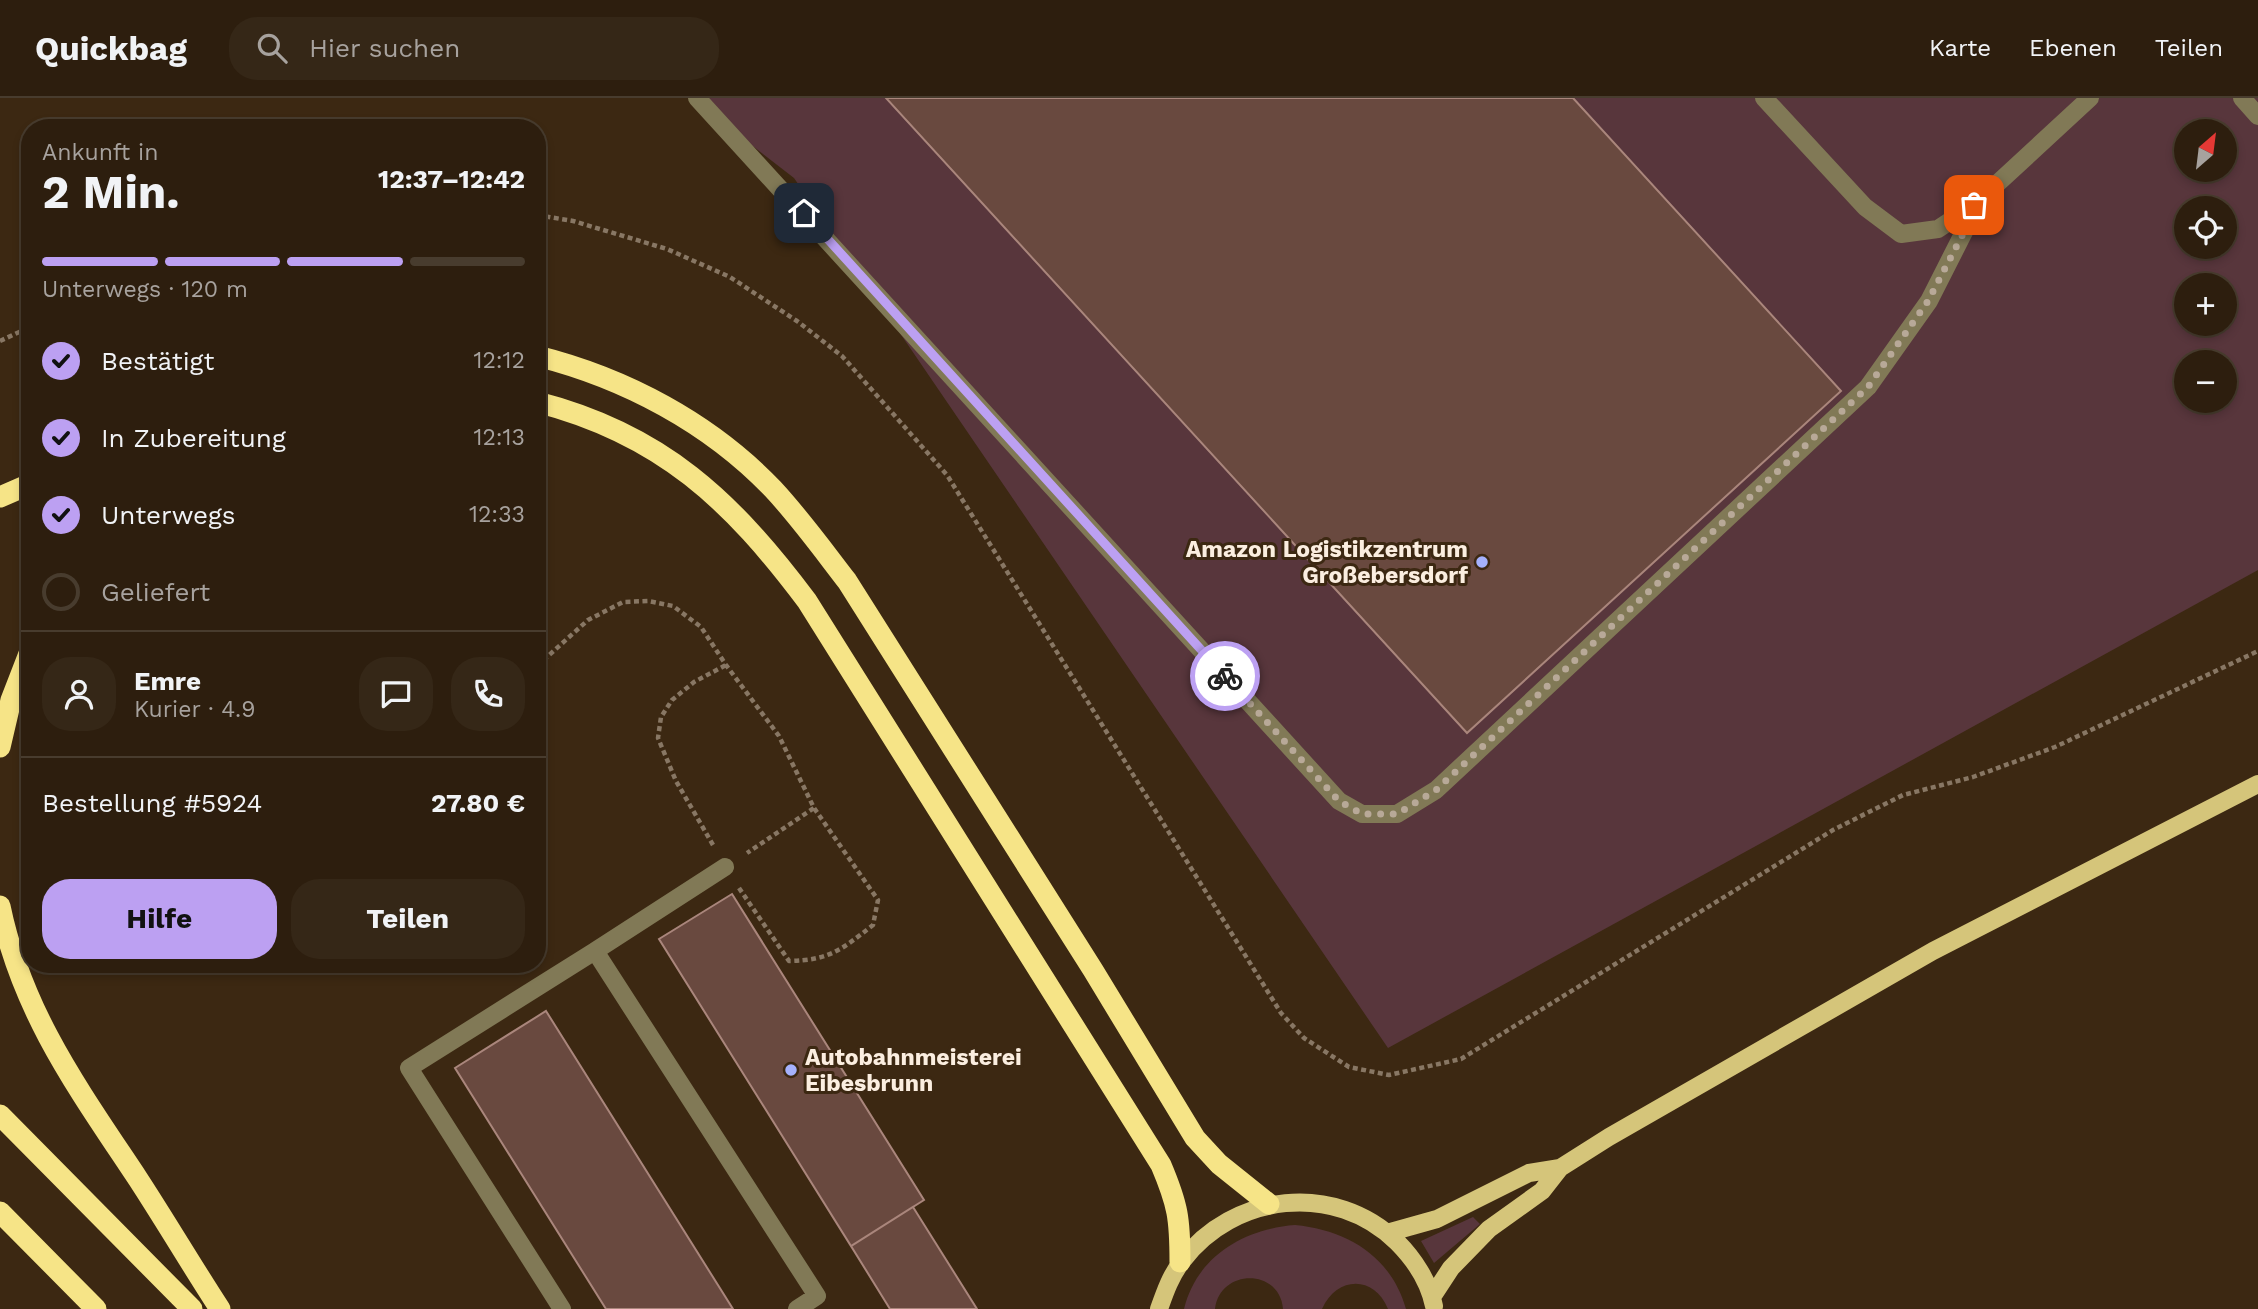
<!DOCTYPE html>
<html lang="de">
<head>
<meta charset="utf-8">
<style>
  body { margin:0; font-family:"Work Sans",sans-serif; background:#352717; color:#f1f3f6; height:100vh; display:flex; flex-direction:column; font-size:26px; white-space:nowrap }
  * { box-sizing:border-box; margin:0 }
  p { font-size:23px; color:#a7a29e }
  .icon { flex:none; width:38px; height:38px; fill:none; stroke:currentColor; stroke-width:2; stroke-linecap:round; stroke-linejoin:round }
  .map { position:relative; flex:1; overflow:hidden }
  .side { position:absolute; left:21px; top:21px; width:525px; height:854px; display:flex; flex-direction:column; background:#2d1e0e; border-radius:28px; box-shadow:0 4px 10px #0003,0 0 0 2px #483c2e }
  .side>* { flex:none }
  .needle { width:46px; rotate:28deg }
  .tools { position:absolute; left:2174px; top:21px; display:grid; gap:14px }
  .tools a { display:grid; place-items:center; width:63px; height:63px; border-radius:50%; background:#2d1e0e; box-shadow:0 4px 10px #0003,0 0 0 2px #483c2e; font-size:35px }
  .pin { position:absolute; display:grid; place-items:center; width:60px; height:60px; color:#fff; margin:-30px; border-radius:14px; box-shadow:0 4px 10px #0006 }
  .courier { position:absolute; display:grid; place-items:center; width:70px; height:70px; margin:-35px; border:5px solid #bca0f2; border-radius:50%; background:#fff; color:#222; box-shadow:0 2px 9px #0007 }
  .overview em { font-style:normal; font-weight:700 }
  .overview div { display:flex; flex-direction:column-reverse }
  .overview { display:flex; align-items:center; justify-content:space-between; height:119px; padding:0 21px }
  h1 { font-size:46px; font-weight:700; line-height:52px }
  .bar { display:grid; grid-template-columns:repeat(4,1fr); gap:10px 7px; align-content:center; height:84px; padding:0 21px }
  .bar i { height:9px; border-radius:5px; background:#483c2e }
  .bar .current { background:#bca0f2 }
  .bar p { grid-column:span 4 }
  .line { display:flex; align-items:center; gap:18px; padding:0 21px; border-top:2px solid #483c2e }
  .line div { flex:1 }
  .round { display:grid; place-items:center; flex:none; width:74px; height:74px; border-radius:28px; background:#352717 }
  ol { padding:0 21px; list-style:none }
  li { display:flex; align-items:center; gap:21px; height:77px }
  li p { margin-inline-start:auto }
  li .icon { padding:7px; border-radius:50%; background:#bca0f2; color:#111; stroke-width:4 }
  li:last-child { color:#a7a29e }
  li i { width:38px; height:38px; border:4px solid #483c2e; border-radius:50% }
  .action { display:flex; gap:14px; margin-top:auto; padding:14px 21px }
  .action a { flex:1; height:80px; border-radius:28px; background:#bca0f2; color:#111; font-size:28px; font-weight:700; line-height:80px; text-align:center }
  .action a+a { background:#352717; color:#f1f3f6 }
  header { display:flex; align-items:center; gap:42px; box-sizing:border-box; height:98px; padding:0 35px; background:#2d1e0e; border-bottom:2px solid #483c2e }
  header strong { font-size:33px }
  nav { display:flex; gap:38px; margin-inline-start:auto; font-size:24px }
  .search { width:490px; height:63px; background:#352717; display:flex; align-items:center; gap:18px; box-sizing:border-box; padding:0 24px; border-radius:28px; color:#a7a29e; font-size:26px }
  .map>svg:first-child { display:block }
</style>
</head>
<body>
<header>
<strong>Quickbag</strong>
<div class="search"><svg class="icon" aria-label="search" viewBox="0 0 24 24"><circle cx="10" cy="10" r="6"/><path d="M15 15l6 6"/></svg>Hier suchen</div>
<nav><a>Karte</a><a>Ebenen</a><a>Teilen</a></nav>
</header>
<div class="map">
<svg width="2258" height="1211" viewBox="0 0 2258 1211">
  <rect width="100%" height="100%" fill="#3c2812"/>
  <path fill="#58363c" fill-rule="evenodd" d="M 691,0 L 2258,0 L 2258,472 L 1388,950 L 794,80 ZM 2186,33 L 2224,33 L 2224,72 L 2186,72 ZM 2186,110 L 2224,110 L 2224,149 L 2186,149 ZM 2186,187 L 2224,187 L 2224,226 L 2186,226 ZM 2186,264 L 2224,264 L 2224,303 L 2186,303 Z
    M 1473,1119 L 1480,1126 L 1434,1165 L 1421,1143 Z
    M 1295,1127 C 1347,1132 1391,1158 1406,1211 L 1388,1211 C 1374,1177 1337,1178 1322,1211 L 1283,1211 C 1280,1170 1220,1170 1215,1211 L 1184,1211 C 1197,1158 1244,1131 1295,1127 Z"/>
  <path fill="#69493f" stroke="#aa867c" stroke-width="2" d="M 886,0 L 1573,0 L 1841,293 L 1467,635 Z
    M 732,796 L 924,1102 L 851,1148 L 659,841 Z
    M 546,913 L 733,1211 L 606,1211 L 455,970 Z
    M 913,1109 L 977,1211 L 890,1211 L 851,1148 Z"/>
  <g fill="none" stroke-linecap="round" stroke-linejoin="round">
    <path stroke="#887764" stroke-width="4.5" stroke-dasharray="5 3.5" stroke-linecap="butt" d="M 537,117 L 573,123 L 667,151 L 730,179 L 797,223 L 842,258 L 947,377 L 1281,915 L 1304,940 L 1349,969 L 1389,977 L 1461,961 L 1833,732 L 1903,697 L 1973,679 L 2055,649 L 2258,553
      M 0,243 L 30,229
      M 537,568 L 588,522 L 623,504 L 648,503 L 673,508 L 701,529 L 726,567 L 779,638 L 814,710 L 747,755
      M 713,747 L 676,683 L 658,640 L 661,619 L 672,602 L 694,584 L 726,567
      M 739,790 L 789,863 C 830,862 841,852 873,827 L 878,802 L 814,710"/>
    <path stroke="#817956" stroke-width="18" d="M 697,0 L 1339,703 L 1362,716 L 1397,716 L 1436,692 L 1868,289 L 1929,203 L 1966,130 L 1974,107
      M 1764,0 L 1865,109 L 1901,136 L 1938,131 L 1974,107 L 2090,0
      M 2242,0 L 2258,18
      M 595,853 L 725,769
      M 562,1211 L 409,970 L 595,853 L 817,1198 L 797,1211"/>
    <path stroke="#d5c57a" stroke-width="18" d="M 1387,1135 L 1437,1121 L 1529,1075 L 1560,1070
      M 1432,1199 L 1451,1170 L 1489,1131 L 1542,1093 L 1560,1070 L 1609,1039 L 1933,853 L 2258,686
      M 1159,1211 C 1165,1194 1171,1177 1182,1163 C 1233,1095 1335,1083 1397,1144 C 1414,1161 1429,1184 1434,1208"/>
    <path stroke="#f6e487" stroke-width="21" d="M 537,258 C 625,280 710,325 773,391 C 800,420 823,452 847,483 L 1093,872 L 1195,1040 L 1219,1066 L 1269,1106
      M 537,304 C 662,336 732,403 807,503 L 1161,1067 C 1178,1107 1180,1121 1180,1164
      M 0,399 L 30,386
      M 0,649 L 11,602 L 30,553
      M 0,808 C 22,915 79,992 138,1081 C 166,1124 192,1168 220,1211
      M 0,1017 L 192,1211
      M 0,1114 L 96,1211"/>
  </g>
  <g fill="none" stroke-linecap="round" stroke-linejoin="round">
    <path stroke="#b8a998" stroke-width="7" stroke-dasharray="0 12.6" d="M 1225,578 L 1339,703 L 1362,716 L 1397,716 L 1436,692 L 1868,289 L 1928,203 L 1966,130 L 1974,107"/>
    <path stroke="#bca0f2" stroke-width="9" d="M 804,115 L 1225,578"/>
  </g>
  <g fill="#a5b1fc" stroke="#3c2812" stroke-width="2.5">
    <circle cx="1482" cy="464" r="7"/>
    <circle cx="791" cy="972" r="7"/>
  </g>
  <g text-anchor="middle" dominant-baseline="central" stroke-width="6" stroke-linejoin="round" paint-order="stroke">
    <g font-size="23" font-weight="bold" fill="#fbeee0" stroke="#3c2812" text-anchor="end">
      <text x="1468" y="451">Amazon Logistikzentrum<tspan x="1468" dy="26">Großebersdorf</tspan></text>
      <text x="805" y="959" text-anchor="start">Autobahnmeisterei<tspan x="805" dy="26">Eibesbrunn</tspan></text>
    </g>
  </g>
</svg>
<div class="tools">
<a><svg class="needle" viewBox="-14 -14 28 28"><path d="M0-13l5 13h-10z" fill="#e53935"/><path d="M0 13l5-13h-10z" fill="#a7a29e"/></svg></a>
<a><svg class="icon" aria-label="locate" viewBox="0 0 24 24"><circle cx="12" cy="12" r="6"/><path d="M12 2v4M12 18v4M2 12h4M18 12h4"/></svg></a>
<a>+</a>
<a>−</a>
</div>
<div class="pin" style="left:1974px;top:107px;background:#ea580c"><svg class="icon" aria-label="bag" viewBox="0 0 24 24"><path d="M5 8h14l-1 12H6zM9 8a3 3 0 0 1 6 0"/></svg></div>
<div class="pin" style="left:804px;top:115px;background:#1f2937"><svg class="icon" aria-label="home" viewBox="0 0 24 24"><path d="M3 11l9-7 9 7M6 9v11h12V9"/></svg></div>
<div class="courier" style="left:1225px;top:578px"><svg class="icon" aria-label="bike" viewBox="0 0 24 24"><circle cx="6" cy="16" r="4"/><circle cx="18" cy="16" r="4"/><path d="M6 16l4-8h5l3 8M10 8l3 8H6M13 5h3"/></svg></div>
<section class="side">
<div class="overview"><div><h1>2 Min.</h1><p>Ankunft in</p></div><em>12:37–12:42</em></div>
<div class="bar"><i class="current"></i><i class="current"></i><i class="current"></i><i></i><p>Unterwegs · 120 m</p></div>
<ol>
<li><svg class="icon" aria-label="check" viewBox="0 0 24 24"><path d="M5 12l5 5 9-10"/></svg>Bestätigt<p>12:12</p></li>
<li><svg class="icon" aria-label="check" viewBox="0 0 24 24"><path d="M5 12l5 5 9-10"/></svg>In Zubereitung<p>12:13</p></li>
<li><svg class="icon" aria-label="check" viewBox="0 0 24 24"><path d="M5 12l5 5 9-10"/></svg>Unterwegs<p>12:33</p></li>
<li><i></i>Geliefert</li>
</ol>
<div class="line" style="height:126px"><a class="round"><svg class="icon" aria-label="person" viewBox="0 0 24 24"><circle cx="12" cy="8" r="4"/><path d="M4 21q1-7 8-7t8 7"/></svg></a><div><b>Emre</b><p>Kurier · 4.9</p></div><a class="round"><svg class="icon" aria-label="chat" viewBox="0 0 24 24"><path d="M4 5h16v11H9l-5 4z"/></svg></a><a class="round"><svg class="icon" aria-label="phone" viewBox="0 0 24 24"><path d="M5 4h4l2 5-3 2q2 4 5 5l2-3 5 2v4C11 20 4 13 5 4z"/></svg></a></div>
<div class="line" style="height:91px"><div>Bestellung #5924</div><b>27.80 €</b></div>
<div class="action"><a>Hilfe</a><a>Teilen</a></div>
</section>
</div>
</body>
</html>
